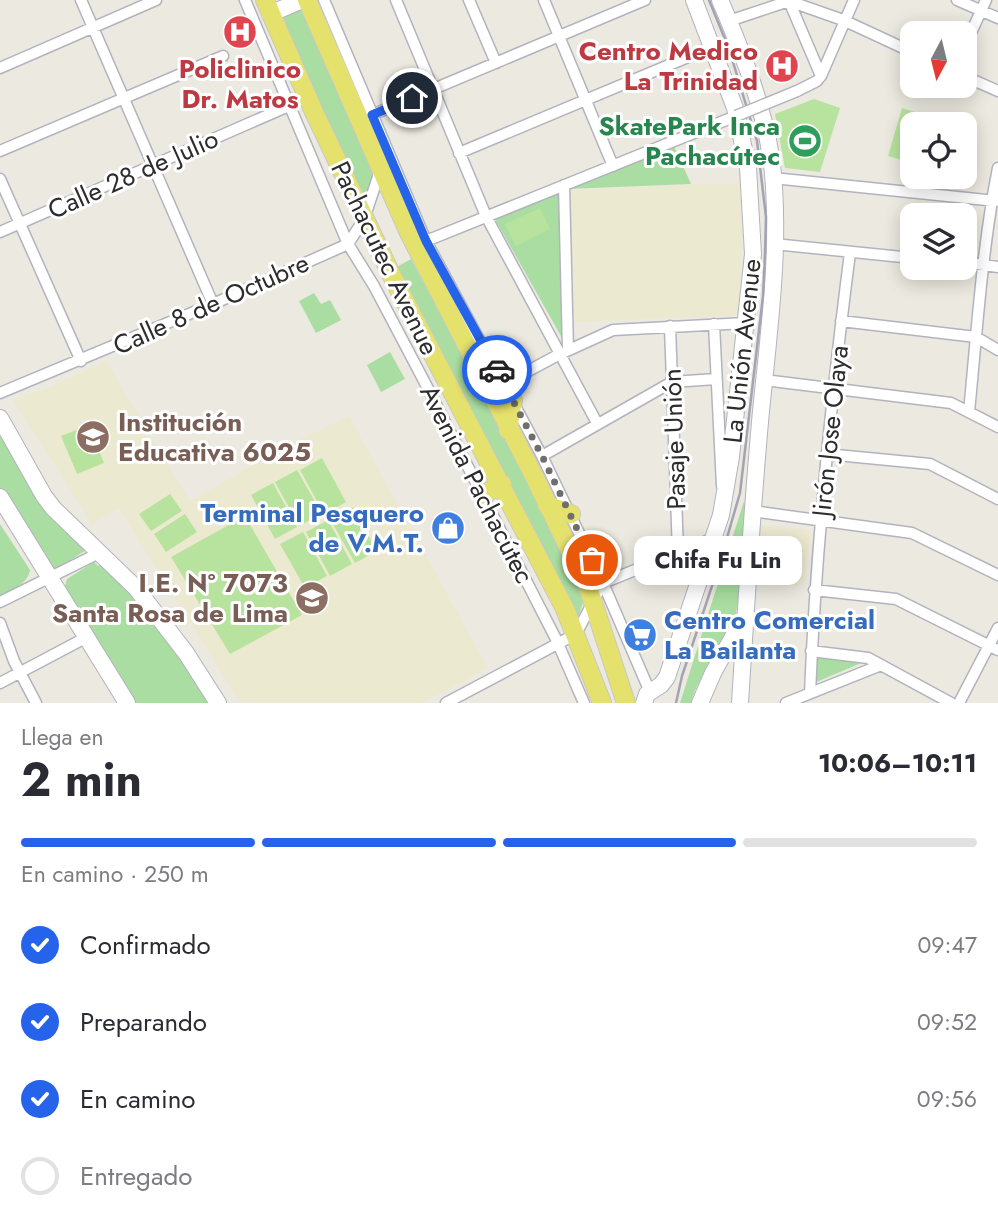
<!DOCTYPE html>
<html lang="es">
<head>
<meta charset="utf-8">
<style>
  body { margin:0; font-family:Jost,sans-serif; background:#f2f2f3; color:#2b2b33; height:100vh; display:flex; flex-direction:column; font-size:26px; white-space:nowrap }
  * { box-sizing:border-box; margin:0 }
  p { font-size:23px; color:#7c7c81 }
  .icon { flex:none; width:38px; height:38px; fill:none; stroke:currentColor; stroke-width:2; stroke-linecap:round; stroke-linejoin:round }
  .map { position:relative; height:703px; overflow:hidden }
  .panel { display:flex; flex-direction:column; background:#fff; flex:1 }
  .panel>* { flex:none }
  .needle { width:46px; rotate:187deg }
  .tools { position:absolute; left:900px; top:21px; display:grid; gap:14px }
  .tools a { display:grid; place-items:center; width:77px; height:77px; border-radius:14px; background:#fff; box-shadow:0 4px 18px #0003; font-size:35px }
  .pin { position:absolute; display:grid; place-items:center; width:60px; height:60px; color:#fff; margin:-30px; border:4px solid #fff; border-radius:50%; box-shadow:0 2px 7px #0007 }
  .courier { position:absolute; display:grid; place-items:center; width:70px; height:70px; margin:-35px; border:5px solid #2563eb; border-radius:50%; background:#fff; color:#222; box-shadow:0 2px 9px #0007 }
  .bubble { position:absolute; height:49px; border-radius:14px; background:#fff; box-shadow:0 4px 18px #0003; font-size:23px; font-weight:700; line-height:49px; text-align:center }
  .summary em { font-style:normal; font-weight:700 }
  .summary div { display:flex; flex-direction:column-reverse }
  .summary { display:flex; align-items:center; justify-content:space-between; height:119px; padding:0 21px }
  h1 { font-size:46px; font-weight:700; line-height:52px }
  .bar { display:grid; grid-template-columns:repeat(4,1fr); gap:10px 7px; align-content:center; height:84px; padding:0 21px }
  .bar i { height:9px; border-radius:5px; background:#e1e1e2 }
  .bar .current { background:#2563eb }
  .bar p { grid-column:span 4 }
  ol { padding:0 21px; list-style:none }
  li { display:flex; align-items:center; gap:21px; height:77px }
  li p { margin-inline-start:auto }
  li .icon { padding:7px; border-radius:50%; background:#2563eb; color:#fff; stroke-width:4 }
  li:last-child { color:#7c7c81 }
  li i { width:38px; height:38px; border:4px solid #e1e1e2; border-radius:50% }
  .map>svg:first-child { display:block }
</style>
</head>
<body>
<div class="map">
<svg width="998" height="703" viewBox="0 0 998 703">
  <rect width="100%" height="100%" fill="#ece9e0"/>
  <path fill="#ece9d1" d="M 739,183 L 743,225 L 738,313 L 736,315 L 575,322 L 570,190 Z
    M 106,361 L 190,501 L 298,440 L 349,416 L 488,668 L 422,703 L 240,703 L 119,508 L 92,524 L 13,400 L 37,391 L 40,392 Z
    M 761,525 L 811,530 L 804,582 L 800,582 L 799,586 L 766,584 L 766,575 L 758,573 Z"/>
  <path fill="#a9dda1" d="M 297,7 L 307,15 L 372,171 C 372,181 371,194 364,201 L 282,27 L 286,11 Z
    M 674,146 L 691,184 L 567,189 Z
    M 560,192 L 566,345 L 495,219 Z
    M 411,259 L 576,570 L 586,594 L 577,620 L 395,268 Z
    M 314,293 L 321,304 L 330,300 L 341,320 L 316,333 L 299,301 Z
    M 390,352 L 405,379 L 381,392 L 367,365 Z
    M 0,427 L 86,550 L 54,571 L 0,490 Z
    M 744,501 C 749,517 740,603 734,621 C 723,650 699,672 691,703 L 680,703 Z
    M 0,524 L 30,570 C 28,584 11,590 0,598 Z
    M 94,562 L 98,566 L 103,563 L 144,609 L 213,703 L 136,703 L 64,590 L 67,579 Z
    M 813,656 L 859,662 L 859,664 L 814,683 Z"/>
  <path fill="#b8e39e" d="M 814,99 L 840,108 L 820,172 L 785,168 L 775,114 Z
    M 902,108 L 925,115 L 922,124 L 912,124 L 911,163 L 888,156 Z
    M 540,208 L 550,229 L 516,246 L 505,224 Z
    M 89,425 L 104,463 L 77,474 L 61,436 Z
    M 322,458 L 346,502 L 324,514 L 300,470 Z
    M 297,470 L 322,514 L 299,526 L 275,482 Z
    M 273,483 L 297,527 L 275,539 L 251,495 Z
    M 170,494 L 182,511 L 151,531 L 139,514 Z
    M 353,507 L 377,551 L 355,563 L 330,519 Z
    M 185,514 L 197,532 L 166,552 L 154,534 Z
    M 245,516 L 302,615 L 230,654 L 171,557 Z
    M 328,520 L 352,564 L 330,576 L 306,532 Z
    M 303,532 L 327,576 L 305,588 L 280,544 Z"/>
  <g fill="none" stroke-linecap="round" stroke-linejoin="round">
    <g stroke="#b3b3be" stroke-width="13">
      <path id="street" d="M 81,0 L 213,304
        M 245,0 L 348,244 L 374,286 L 423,379 L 556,639 L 584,703
        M 324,0 L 426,241 L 542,456 L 603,583 L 650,692
        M 396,0 L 486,216 L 597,423
        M 469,0 L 496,63
        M 544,0 L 613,166
        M 957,0 L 998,18
        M 789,1 L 821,76
        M 729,21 L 789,1 L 843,20 L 912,52
        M 964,48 L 986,0
        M 0,68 L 156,0
        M 964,76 L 998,91
        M 797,91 L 817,81 L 821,76 L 854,0
        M 367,117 L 645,0
        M 0,151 L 223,56
        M 459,153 L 712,47
        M 773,178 L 996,201
        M 0,179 L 81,361
        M 564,185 L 568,350
        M 0,232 L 291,105 L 290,99
        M 426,241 L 736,116
        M 774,244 L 912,258
        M 964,262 L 998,267
        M 841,321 L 976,337 L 998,350
        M 714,324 L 722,486
        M 670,326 L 678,553
        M 764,380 L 951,403 L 998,427
        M 504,384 L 558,355 L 613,330 L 746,323
        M 0,393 L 213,304 L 348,244 L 364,219 L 380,171
        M 969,412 C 977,331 982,248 998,168
        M 826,454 L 930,464 L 998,499
        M 542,456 L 672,382 L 716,379
        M 752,511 L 912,533 L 998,575
        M 814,590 L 896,599 L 998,650
        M 0,602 L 99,553
        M 0,623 L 14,661 L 36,703
        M 811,651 L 868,658 L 951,703
        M 0,683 L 87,637
        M 810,693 C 816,546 831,399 850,253
        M 446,703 L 576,634 L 603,583 L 714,538
        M 786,703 L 881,665
        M 959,703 L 998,628"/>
    </g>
    <g stroke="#b3b3be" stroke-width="18">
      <path id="secondary" d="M 720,0 C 741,49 763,104 771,157 C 782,237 769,331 761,411 C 752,509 746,606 740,703
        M 270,14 L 302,0
        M 0,418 L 44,496 L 53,508 L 136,588 L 186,653 L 218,703
        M 0,497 L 127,703
        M 644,703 L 647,694 L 661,685 L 667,677 L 721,515 L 731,457 L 753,254 L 748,168 L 735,108 L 694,0
        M 700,703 L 713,673 L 740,624"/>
    </g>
    <g stroke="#c8c8c8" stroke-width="20">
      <path id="primary" d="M 265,0 L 314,112 L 392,276 L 565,609 L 602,703
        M 307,0 L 409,233 L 535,478 L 589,590 L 626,703
        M 508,430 L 513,400
        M 482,495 L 502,484
        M 547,505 L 571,514"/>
    </g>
    <use href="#street" stroke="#fff" stroke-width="10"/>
    <use href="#secondary" stroke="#fff" stroke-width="16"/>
    <use href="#primary" stroke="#e4e16d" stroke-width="18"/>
    <path stroke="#a4a3b4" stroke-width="2.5" d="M 676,703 L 682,676 L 719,565 L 740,493 L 763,296 L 765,253 L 766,217 L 757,141 L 729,49 L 709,0"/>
    <g stroke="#b3b3be" stroke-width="13" stroke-linecap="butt">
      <path id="street-bridge" d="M 736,116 L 797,91"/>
    </g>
    <use href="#street-bridge" stroke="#fff" stroke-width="10"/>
  </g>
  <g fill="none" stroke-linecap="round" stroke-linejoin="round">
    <path stroke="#6f6e6b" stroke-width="7" stroke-dasharray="0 12.6" d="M 497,370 L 542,456 L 592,560"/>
    <path stroke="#2563eb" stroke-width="9" d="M 412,98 L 372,115 L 426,241 L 497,370"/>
  </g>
  <defs>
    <g id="hospital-disc" transform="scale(1.75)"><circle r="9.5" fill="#e0444e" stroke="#fff"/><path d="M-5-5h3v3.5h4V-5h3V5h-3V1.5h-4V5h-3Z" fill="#fff"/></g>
    <g id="stadium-disc" transform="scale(1.75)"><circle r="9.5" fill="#2e9e5b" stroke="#fff"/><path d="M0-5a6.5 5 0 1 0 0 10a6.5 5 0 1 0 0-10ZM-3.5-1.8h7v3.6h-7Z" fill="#fff"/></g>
    <g id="school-disc" transform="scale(1.75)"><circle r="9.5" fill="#8d6e63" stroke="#fff"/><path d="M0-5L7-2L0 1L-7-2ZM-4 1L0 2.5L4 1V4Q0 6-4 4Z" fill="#fff"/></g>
    <g id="shop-disc" transform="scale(1.75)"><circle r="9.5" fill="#3f7fe0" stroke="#fff"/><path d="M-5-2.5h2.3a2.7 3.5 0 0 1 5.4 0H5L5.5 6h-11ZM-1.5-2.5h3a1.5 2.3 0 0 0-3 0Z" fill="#fff"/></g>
    <g id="supermarket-disc" transform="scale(1.75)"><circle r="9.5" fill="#3f7fe0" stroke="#fff"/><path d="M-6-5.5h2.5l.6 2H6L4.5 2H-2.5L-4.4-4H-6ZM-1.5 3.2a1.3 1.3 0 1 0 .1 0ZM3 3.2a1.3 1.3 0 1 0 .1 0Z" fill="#fff"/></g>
  </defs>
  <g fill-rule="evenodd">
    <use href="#hospital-disc" x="240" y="32"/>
    <use href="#hospital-disc" x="782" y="66"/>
    <use href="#stadium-disc" x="805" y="141"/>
    <use href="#school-disc" x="93" y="437"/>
    <use href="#shop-disc" x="448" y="528"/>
    <use href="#school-disc" x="312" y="598"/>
    <use href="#supermarket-disc" x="640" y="635"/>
  </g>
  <g text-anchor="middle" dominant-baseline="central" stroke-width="6" stroke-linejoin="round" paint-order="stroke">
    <g font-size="26" font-weight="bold" fill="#be3a42" stroke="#fff" text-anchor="end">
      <text x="758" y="51">Centro Medico<tspan x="758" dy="30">La Trinidad</tspan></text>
      <text x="240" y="69" text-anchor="middle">Policlinico<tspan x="240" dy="30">Dr. Matos</tspan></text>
    </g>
    <g font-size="26" font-weight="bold" fill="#27864d" stroke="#fff" text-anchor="end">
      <text x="780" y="126">SkatePark Inca<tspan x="780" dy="30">Pachacútec</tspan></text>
    </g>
    <g font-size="26" fill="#2c2c2c" stroke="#fff">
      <text transform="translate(133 174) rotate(-24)">Calle 28 de Julio</text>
      <text transform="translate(385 258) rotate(64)">Pachacutec Avenue</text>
      <text transform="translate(211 304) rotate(-24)">Calle 8 de Octubre</text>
      <text transform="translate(742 351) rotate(-84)">La Unión Avenue</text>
      <text transform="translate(830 431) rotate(-84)">Jirón Jose Olaya</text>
      <text transform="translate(674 439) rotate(-92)">Pasaje Unión</text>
      <text transform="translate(477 484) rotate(63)">Avenida Pachacútec</text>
    </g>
    <g font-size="26" font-weight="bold" fill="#785e54" stroke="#fff" text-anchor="start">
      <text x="118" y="422">Institución<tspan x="118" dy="30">Educativa 6025</tspan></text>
      <text x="288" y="583" text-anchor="end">I.E. N° 7073<tspan x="288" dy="30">Santa Rosa de Lima</tspan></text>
    </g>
    <g font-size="26" font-weight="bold" fill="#366cbe" stroke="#fff" text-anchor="end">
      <text x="424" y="513">Terminal Pesquero<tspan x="424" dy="30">de V.M.T.</tspan></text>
      <text x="664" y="620" text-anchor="start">Centro Comercial<tspan x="664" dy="30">La Bailanta</tspan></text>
    </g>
  </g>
</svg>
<div class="tools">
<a><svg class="needle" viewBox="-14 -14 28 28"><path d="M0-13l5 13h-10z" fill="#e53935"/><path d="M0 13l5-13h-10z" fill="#7c7c81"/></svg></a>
<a><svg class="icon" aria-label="locate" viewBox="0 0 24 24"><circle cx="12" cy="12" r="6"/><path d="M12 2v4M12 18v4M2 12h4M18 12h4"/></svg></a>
<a><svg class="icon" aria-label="layers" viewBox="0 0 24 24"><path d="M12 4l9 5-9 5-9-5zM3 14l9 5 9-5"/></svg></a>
</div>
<div class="pin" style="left:592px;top:560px;background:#ea580c"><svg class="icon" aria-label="bag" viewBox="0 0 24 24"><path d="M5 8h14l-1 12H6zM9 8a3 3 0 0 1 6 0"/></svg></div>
<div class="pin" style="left:412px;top:98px;background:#1f2937"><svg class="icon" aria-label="home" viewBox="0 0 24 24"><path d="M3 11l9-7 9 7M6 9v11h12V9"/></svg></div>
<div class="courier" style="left:497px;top:370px"><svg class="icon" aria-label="car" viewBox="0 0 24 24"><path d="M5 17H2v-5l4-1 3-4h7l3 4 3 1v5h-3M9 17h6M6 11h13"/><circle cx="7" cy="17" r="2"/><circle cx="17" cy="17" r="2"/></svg></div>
<div class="bubble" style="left:634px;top:536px;width:168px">Chifa Fu Lin</div>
</div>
<section class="panel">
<div class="summary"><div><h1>2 min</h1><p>Llega en</p></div><em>10:06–10:11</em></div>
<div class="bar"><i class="current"></i><i class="current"></i><i class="current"></i><i></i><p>En camino · 250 m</p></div>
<ol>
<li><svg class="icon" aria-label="check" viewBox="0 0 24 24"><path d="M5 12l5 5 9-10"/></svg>Confirmado<p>09:47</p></li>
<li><svg class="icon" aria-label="check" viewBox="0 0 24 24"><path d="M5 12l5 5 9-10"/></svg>Preparando<p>09:52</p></li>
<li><svg class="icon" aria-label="check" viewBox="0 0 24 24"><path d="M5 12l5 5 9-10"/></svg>En camino<p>09:56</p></li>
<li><i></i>Entregado</li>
</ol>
</section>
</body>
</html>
